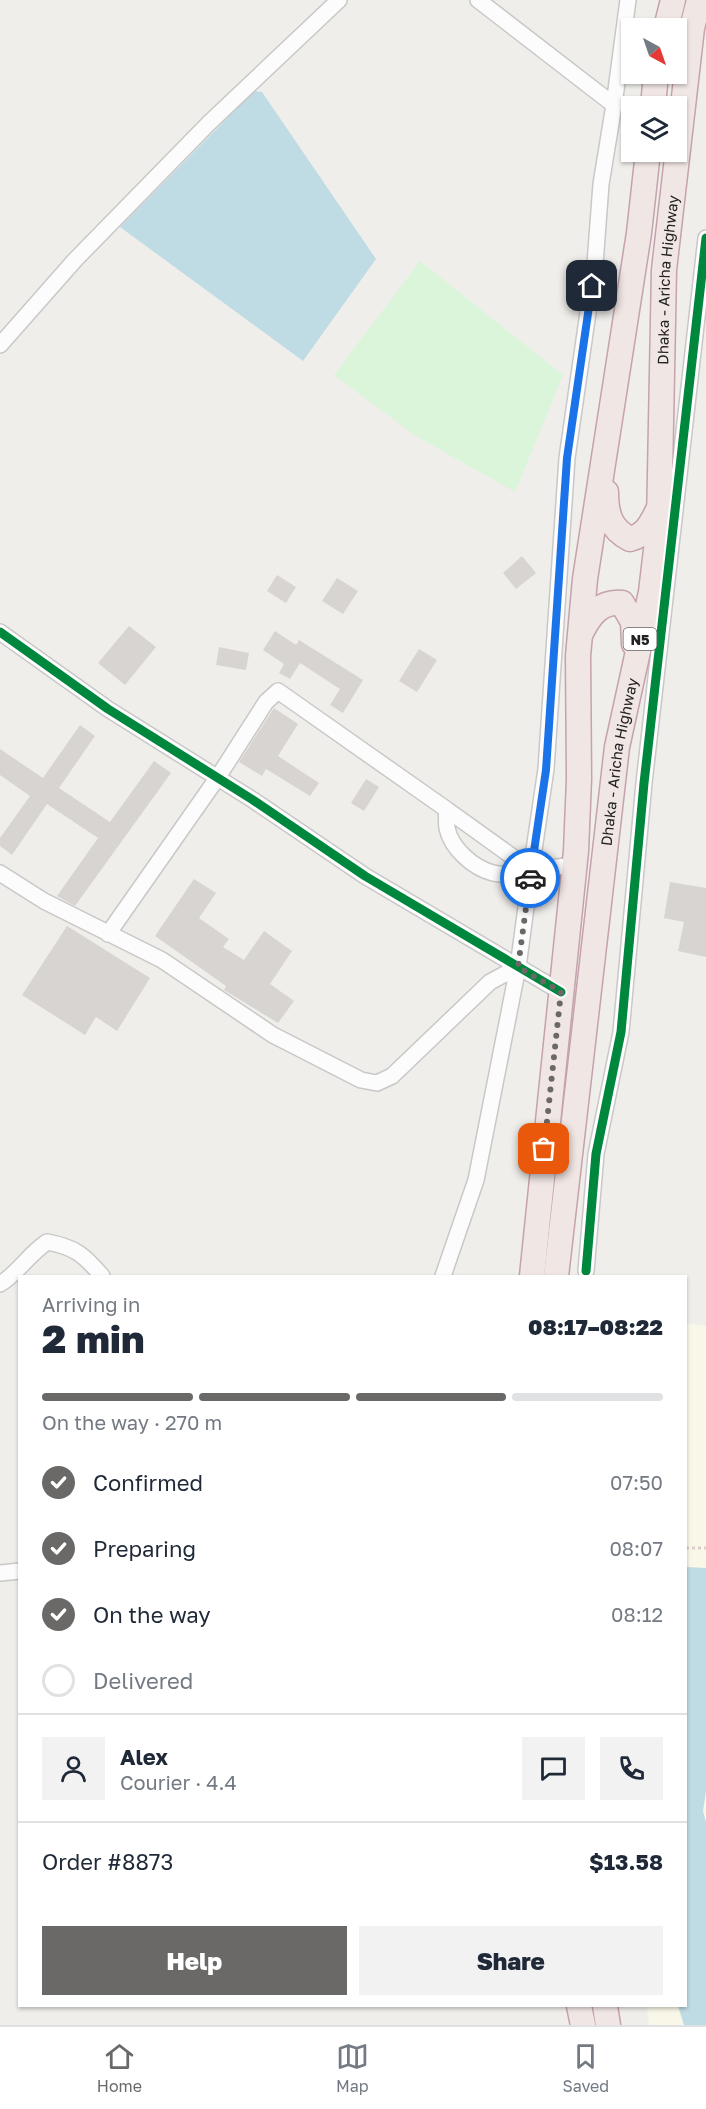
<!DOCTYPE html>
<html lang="en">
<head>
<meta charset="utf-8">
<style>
  body { margin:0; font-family:"Golos Text",sans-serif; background:#f2f2f3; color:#1f2937; height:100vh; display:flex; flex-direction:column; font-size:22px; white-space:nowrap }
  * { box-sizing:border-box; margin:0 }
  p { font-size:20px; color:#747a83 }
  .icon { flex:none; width:33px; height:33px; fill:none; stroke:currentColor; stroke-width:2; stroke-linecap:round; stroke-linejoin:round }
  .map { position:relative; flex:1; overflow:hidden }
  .drawer { position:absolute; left:18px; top:1275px; width:669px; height:732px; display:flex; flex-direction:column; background:#fff; border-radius:0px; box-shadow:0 2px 4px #0004 }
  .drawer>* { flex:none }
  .needle { width:39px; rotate:140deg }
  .controls { position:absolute; left:621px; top:18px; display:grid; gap:12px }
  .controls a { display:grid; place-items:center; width:66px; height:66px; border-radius:0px; background:#fff; box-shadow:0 2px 4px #0004; font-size:30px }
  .pin { position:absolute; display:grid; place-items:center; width:51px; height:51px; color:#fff; margin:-26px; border-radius:12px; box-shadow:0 3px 9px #0006 }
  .courier { position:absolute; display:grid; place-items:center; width:60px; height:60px; margin:-30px; border:4px solid #1a73e8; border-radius:50%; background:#fff; color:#222; box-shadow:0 2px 8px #0007 }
  .head em { font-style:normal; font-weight:800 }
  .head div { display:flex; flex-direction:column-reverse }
  .head { display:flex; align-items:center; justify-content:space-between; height:102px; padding:0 24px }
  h1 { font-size:39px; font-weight:800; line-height:45px }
  .bar { display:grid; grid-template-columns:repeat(4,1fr); gap:9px 6px; align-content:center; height:72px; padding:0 24px }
  .bar i { height:8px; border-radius:4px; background:#e0e1e3 }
  .bar .selected { background:#6a6968 }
  .bar p { grid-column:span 4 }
  .line { display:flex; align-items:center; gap:15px; padding:0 24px; border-top:2px solid #e0e1e3 }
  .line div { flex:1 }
  .round { display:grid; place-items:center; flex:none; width:63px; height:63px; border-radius:0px; background:#f2f2f3 }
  ol { padding:0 24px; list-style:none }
  li { display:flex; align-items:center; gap:18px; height:66px }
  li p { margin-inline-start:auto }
  li .icon { padding:6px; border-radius:50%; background:#6a6968; color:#fff; stroke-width:4 }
  li:last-child { color:#747a83 }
  li i { width:33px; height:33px; border:3px solid #e0e1e3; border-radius:50% }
  .primary-button { display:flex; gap:12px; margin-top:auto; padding:12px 24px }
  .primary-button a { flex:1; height:69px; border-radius:0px; background:#6a6968; color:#fff; font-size:24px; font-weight:800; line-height:69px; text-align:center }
  .primary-button a+a { background:#f2f2f3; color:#1f2937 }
  .tab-bar { display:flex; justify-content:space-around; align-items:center; height:84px; border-top:2px solid #e0e1e3; background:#fff; font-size:16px; color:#747a83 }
  .tab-bar a { display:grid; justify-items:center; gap:3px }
  .tab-bar .selected { color:#6a6968 }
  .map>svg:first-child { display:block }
</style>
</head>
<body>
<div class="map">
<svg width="706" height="2025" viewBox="0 0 706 2025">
  <rect width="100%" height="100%" fill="#f0eeeb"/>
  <path fill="#f8f7e8" d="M 686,1323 L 706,1326 L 706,2025 L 649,2025 L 647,2006 L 686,2006 Z"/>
  <path fill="#daf5da" d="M 420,261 L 563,375 L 515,492 L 416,436 L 334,375 Z"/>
  <path fill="#bfdbe3" d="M 254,91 L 262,92 L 376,259 L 303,361 L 120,227 Z
    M 686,1567 L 706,1568 L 706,1791 L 703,1811 L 706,1822 L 706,2025 L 684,2025 L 678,2006 L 686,2006 Z"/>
  <path fill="#d7d4d2" d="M 522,556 L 536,573 L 516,589 L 503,573 Z
    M 277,575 L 296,587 L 286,603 L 267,591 Z
    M 337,578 L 358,591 L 343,614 L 322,601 Z
    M 129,626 L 156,647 L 125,685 L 98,663 Z
    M 275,631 L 296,645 L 299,640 L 363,680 L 343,713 L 330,705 L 340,689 L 300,663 L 290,679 L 279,673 L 284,664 L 263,650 Z
    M 219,647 L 249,653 L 246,670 L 216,665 Z
    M 419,649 L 437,660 L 417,692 L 399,681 Z
    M 274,708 L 298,724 L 278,756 L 319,783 L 310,796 L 266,769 L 262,776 L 239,762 Z
    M 80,725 L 95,736 L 59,788 L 110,822 L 154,761 L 171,773 L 75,906 L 57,896 L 98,838 L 47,804 L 12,855 L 0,846 L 0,838 L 30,796 L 0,775 L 0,749 L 43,778 Z
    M 366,779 L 379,787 L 364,811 L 351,803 Z
    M 194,879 L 216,893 L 199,918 L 229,939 L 223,947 L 244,960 L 264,931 L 292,951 L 270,984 L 294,1001 L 278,1023 L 224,990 L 226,986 L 155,936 Z
    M 670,882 L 706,888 L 706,957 L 678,951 L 684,922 L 664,918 Z
    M 67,926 L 150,978 L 117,1031 L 96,1017 L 85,1035 L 22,995 Z"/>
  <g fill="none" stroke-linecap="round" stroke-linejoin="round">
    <g stroke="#c9c8c7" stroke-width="18">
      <path id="minor" d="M 478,0 L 614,105
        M 0,345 L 75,260 L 209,123 L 339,0
        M 0,632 L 108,709 L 253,800 L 365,876 L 561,992
        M 446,809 L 531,870
        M 575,865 L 531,870 L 546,769 L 567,458 L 595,264 L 601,184 L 614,105 L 628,0
        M 0,873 L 44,901 L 162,960 L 273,1035 L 361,1080 L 377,1083 L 392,1076 L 490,982 L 518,967
        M 108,934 L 218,777 L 266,702 L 278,691 L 446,809 C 447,815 446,822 447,828 C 451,848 473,868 493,873 C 505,876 519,873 531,870
        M 586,1271 L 596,1154 L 621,1032 L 644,783 L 706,238
        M 443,1276 L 476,1180 L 518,967 L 531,870
        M 0,1284 C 16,1275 28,1255 47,1242 C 75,1247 84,1255 102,1276
        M 0,1573 L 20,1571"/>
    </g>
    <g stroke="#c5a2ac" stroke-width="27">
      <g id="trunk">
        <path d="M 666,28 L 673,0"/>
        <path d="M 653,106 L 656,74"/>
        <path d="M 606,492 C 606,513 610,529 630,539 C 646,535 651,524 658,510"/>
        <path d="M 581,633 C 590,615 600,601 622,603 L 633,622 L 634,644"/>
        <path d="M 532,1276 L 576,851 L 579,779 L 578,656 L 585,579 L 639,233 L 648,152"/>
        <path id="s1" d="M 556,1276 L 617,747 L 651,592 L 659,525 L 664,270 L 692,28 L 699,0"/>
        <path d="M 579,2006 L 583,2025"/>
        <path d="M 605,2006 L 608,2025"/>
      </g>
    </g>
    <path stroke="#dccecd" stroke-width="3" stroke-dasharray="3 3" stroke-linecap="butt" d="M 686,1548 L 706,1548"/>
    <use href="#minor" stroke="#fdfcfc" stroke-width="15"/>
    <use href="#trunk" stroke="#f0e6e4" stroke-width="24"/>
    <g stroke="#fff" stroke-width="13">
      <path id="cycleway" d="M 0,632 L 108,709 L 253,800 L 365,876 L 561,992
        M 586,1271 L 596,1154 L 621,1032 L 644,783 L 706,238"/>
    </g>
    <use href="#cycleway" stroke="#00873e" stroke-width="9"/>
  </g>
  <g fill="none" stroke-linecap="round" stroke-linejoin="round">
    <path stroke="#6a6968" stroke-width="6" stroke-dasharray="0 10.8" d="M 530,878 L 518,967 L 561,992 L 544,1149"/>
    <path stroke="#1a73e8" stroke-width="8" d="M 530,878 L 546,770 L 567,458 L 592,286"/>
  </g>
  <g text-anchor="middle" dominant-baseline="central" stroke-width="5" stroke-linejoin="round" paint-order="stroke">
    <rect fill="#fff" stroke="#646464" stroke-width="1.5" x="623.5" y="628" width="33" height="22" rx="4.5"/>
    <g font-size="14" font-weight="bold" fill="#222">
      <text x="640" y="639">N5</text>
    </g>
    <g font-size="15" fill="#222" stroke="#fff">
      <text stroke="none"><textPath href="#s1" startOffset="1004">Dhaka - Aricha Highway</textPath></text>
      <text stroke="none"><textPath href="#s1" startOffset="518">Dhaka - Aricha Highway</textPath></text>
    </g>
  </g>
</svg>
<div class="controls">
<a><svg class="needle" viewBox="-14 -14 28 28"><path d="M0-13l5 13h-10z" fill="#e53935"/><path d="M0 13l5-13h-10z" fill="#747a83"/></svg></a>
<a><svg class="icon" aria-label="layers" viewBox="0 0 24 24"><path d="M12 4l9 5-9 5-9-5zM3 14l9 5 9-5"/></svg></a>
</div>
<div class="pin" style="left:544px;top:1149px;background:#ea580c"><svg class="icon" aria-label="bag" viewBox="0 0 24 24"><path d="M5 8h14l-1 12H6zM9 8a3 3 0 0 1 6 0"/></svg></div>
<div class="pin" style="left:592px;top:286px;background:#1f2937"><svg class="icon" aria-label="home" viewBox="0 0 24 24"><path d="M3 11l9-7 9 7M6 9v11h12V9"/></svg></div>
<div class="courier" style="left:530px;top:878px"><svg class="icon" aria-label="car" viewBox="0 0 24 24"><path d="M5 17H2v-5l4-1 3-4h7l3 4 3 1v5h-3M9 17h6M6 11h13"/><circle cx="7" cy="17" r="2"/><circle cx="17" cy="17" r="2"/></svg></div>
<section class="drawer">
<div class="head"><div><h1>2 min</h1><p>Arriving in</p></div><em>08:17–08:22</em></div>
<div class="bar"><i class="selected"></i><i class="selected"></i><i class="selected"></i><i></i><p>On the way · 270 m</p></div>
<ol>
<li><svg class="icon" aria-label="check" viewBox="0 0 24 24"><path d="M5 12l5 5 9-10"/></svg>Confirmed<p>07:50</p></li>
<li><svg class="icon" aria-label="check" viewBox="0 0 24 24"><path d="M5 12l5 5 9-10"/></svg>Preparing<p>08:07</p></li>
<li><svg class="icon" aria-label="check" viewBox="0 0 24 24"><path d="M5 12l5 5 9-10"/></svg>On the way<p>08:12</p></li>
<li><i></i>Delivered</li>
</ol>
<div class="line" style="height:108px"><a class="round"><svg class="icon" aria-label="person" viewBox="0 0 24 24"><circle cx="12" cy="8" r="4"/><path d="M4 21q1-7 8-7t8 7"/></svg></a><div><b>Alex</b><p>Courier · 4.4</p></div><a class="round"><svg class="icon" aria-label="chat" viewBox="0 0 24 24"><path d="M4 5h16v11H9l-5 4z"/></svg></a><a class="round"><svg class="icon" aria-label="phone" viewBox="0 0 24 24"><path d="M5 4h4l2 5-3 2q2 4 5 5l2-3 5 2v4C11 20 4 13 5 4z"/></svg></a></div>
<div class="line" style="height:78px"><div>Order #8873</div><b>$13.58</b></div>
<div class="primary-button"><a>Help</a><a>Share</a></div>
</section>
</div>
<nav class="tab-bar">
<a class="selected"><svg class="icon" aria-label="home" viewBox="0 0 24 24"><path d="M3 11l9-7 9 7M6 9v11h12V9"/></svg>Home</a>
<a><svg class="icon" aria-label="map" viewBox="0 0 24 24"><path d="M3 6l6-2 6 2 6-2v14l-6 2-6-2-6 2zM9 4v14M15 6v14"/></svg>Map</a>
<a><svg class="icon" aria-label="saved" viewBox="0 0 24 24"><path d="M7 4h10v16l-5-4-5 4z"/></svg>Saved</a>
</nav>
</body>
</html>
